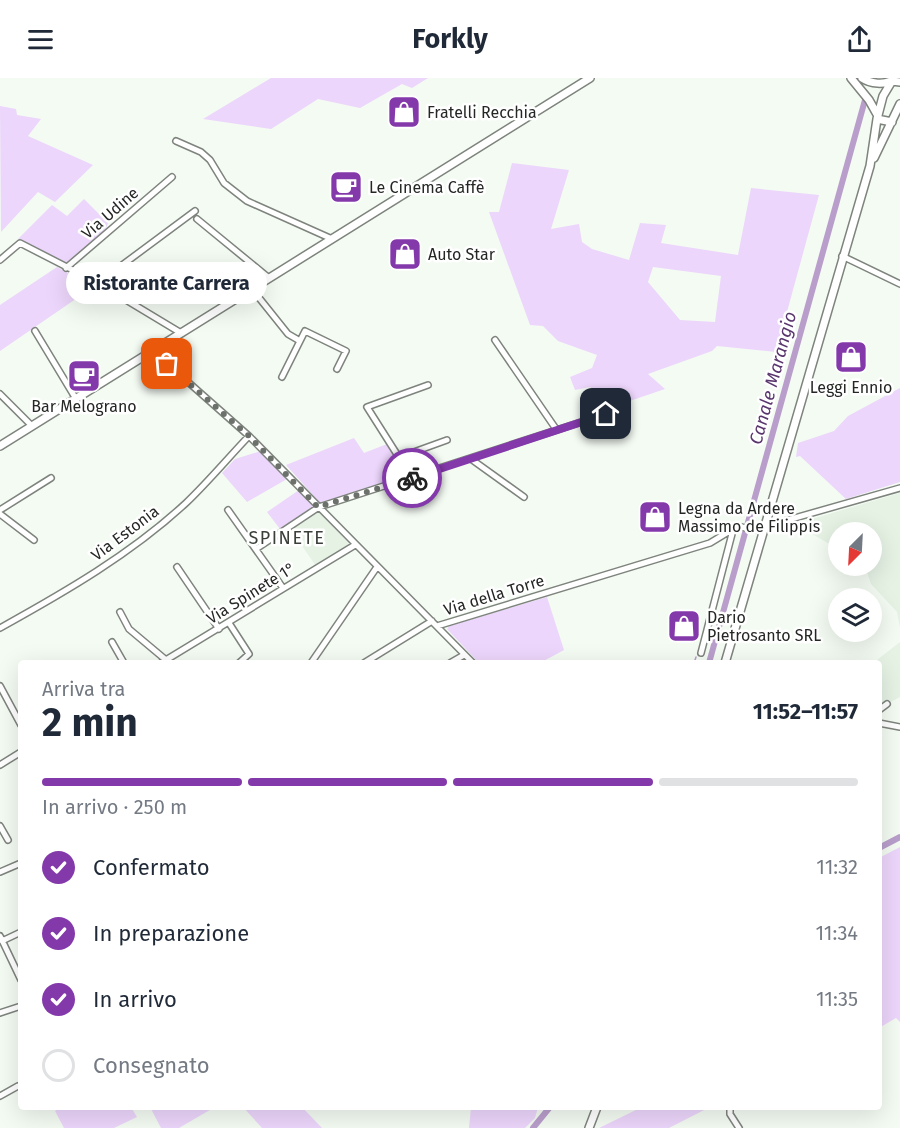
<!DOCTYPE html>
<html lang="it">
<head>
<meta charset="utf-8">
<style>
  body { margin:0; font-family:"Fira Sans",sans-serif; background:#f2f2f3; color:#1f2937; height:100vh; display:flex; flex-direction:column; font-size:22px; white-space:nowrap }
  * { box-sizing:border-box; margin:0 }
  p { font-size:20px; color:#747a83 }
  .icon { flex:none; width:33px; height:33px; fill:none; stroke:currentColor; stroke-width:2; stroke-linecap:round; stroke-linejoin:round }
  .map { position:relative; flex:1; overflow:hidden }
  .details { position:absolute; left:18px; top:582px; width:864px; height:450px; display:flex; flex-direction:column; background:#fff; border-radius:6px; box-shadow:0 6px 24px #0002 }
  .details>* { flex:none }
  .needle { width:39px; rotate:204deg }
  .buttons { position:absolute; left:828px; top:444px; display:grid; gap:12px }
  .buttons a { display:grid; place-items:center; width:54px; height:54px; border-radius:50%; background:#fff; box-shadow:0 6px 24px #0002; font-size:30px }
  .pin { position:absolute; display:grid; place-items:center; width:51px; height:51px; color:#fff; margin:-26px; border-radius:12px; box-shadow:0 3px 9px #0006 }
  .courier { position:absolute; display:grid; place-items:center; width:60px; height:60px; margin:-30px; border:4px solid #8439ab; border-radius:50%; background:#fff; color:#222; box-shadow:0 2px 8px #0007 }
  .bubble { position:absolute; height:42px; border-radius:21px; background:#fff; box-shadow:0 6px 24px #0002; font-size:20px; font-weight:700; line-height:42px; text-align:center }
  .headline em { font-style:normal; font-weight:700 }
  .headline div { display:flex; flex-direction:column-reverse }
  .headline { display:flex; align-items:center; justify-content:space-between; height:102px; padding:0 24px }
  h1 { font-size:39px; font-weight:700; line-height:45px }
  .bar { display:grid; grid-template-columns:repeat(4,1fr); gap:9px 6px; align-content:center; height:72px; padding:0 24px }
  .bar i { height:8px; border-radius:4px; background:#e0e1e3 }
  .bar .selected { background:#8439ab }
  .bar p { grid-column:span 4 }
  ol { padding:0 24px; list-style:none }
  li { display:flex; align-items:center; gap:18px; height:66px }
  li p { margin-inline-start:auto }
  li .icon { padding:6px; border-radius:50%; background:#8439ab; color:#fff; stroke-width:4 }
  li:last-child { color:#747a83 }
  li i { width:33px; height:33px; border:3px solid #e0e1e3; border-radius:50% }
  header { display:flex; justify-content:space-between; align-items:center; height:78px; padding:0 24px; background:#fff; font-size:27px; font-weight:700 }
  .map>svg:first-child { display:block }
</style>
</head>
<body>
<header><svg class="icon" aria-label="menu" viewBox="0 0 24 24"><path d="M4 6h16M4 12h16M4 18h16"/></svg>Forkly<svg class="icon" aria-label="share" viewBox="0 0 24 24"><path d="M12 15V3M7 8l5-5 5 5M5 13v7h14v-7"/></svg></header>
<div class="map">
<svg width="900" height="1050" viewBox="0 0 900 1050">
  <rect width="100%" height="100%" fill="#f4fbf3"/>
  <path fill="#e5f2e4" d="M 900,415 L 900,550 L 897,534 L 871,506 L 865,488 L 872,488 L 872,454 L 838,454 L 838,471 L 795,446 Z
    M 319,434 L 349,466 L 316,488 L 291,452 Z
    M 900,564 L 900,619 L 879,630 L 879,585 L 873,585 Z"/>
  <path fill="#ecd6fb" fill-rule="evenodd" d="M 271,0 L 428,0 L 412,10 L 402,6 L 360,30 L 318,21 L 271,51 L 203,41 Z
    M 0,28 L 16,31 L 17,37 L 41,41 L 28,58 L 93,87 L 55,124 L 38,114 L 1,154 Z
    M 512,85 L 569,92 L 551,151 L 579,146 L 582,164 L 592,171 L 629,182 L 640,145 L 666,147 L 661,165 L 738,177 L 751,110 L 819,117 L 776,274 L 717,268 L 712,273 L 648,296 L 665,311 L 606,331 L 597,314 L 590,309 L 575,312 L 570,299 L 592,290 L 597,277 L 558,263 L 543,248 L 530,247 L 489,134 L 499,134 ZM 653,189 L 721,198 L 715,244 L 680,242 L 648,204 Z
    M 84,121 L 108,145 L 104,155 L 67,185 L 18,161 L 52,127 L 67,138 Z
    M 57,189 L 87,205 L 83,216 L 0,273 L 0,227 Z
    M 900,310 L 900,404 L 846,421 L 800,378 L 796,379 L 798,365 L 834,353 L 848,338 Z
    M 354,360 L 364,375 L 387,366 L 408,397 L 321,426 L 286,387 Z
    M 261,373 L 287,401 L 247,424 L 222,395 L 235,381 Z
    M 299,412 L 314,428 L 280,451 L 267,434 Z
    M 547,519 L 564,572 L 540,585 L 479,585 L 447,551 L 449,548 Z
    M 900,769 L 900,944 L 896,940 L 879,950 L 879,780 Z
    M 61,1029 L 131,1029 L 137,1039 L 114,1050 L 64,1050 L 55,1033 Z
    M 154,1029 L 215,1029 L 179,1050 L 161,1050 L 151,1031 Z
    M 243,1029 L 302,1029 L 322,1050 L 262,1050 Z
    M 471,1029 L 538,1029 L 535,1040 L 525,1050 L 469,1050 Z
    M 642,1029 L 710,1029 L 669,1050 L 599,1050 Z"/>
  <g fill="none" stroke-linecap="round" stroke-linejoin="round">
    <path stroke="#b99ecb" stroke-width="1.5" d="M 694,585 L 696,579"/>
    <path stroke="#b99ecb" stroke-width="6" d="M 709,585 L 865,22
      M 879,770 L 900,759
      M 533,1050 L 550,1029"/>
    <g stroke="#7e847d" stroke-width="8">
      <path id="street" d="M 176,63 L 201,74 L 210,82 L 224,105 L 247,123 L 332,161
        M 197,141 L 269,200
        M 842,178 L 900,206
        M 0,182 L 20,165 L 98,205 L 181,255
        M 66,190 L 172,99
        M 98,205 L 195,133
        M 252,211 L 288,256 L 300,263 L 282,299
        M 120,219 L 151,193
        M 35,253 L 76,321
        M 495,262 L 556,351
        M 300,263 L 305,253 L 346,273 L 337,291
        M 153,273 L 249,358 L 473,585
        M 0,316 L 32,348
        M 400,379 L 447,362
        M 471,381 L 524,419
        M 412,400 L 367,329 L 428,307
        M 0,432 L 51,400
        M 228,432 L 283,510
        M 0,436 L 34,462
        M 256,471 L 319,429 L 606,336
        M 177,489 L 219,551
        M 120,534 L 129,551 L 166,582
        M 229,545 L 249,576 L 239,585
        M 437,548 L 710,465 L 738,448 L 753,452 L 763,449 L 900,410
        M 0,550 C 65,514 131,476 186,425 C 208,404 228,380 249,358
        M 112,564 L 124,585
        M 701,575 L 733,452
        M 161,585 L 355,467
        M 311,585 L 377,489
        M 364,585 L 432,543
        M 450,585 L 464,577
        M 0,608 L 21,647
        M 879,632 L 887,626
        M 879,645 L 900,649
        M 0,687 L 21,674
        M 0,748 L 8,762
        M 0,794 L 21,785
        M 0,858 L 21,902
        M 2,863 L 21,854
        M 0,935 L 21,928
        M 0,1018 L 18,1008
        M 730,1029 L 730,1036 L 739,1050"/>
    </g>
    <g stroke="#7e847d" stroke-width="10">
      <path id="secondary" d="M 851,0 L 869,22 L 878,38
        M 862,0 C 871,6 884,7 893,2
        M 892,44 L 877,41 L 883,18 L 892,3 L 900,4
        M 874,80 L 900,26
        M 0,368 L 590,0
        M 725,585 L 870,88 L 877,41
        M 589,1050 L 597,1029"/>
    </g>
    <use href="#street" stroke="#fff" stroke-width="5"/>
    <use href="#secondary" stroke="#fff" stroke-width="7"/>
  </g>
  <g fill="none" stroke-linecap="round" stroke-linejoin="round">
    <path stroke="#6d716c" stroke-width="6" stroke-dasharray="0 10.8" d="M 167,286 L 249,358 L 318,429 L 412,400"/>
    <path stroke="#8439ab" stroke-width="8" d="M 412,400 L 606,336"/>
  </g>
  <defs>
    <g id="shop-square" transform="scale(1.725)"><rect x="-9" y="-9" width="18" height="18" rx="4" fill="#8439ab" stroke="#fff"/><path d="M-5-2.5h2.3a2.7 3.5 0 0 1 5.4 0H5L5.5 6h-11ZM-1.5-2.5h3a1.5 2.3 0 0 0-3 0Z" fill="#fff"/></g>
    <g id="cafe-square" transform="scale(1.725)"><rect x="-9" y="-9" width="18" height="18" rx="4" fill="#8439ab" stroke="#fff"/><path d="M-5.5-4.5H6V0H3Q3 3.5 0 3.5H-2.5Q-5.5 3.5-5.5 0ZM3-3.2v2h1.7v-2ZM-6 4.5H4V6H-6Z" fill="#fff"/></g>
  </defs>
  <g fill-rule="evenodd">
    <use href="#shop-square" x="404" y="34"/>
    <use href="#cafe-square" x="346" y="109"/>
    <use href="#shop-square" x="405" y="176"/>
    <use href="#shop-square" x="851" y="279"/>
    <use href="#cafe-square" x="84" y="298"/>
    <use href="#shop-square" x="655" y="439"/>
    <use href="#shop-square" x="684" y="548"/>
  </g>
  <g text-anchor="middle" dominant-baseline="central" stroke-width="5" stroke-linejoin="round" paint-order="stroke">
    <g font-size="16" fill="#242724" stroke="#fff" text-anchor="start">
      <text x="427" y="34">Fratelli Recchia</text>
      <text x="369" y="109">Le Cinema Caffè</text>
      <text x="428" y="176">Auto Star</text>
      <text x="851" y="309" text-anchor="middle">Leggi Ennio</text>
      <text x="84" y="328" text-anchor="middle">Bar Melograno</text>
      <text x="678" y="430">Legna da Ardere<tspan x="678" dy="18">Massimo de Filippis</tspan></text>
      <text x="707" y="539">Dario<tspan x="707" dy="18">Pietrosanto SRL</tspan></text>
    </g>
    <g font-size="16" fill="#242724" stroke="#fff">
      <text transform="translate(110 135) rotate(-41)">Via Udine</text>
      <text transform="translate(125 455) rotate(-37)">Via Estonia</text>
      <text transform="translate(251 515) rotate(-32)">Via Spinete 1°</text>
      <text transform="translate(494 517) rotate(-17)">Via della Torre</text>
    </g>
    <g font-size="18" font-style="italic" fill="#5a366e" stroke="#fff">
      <text transform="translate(773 300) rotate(-75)">Canale Marangio</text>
    </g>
    <g font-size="18" letter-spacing="1.5" fill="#3a4039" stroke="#fff">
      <text x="287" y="460">SPINETE</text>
    </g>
  </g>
</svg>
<div class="buttons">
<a><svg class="needle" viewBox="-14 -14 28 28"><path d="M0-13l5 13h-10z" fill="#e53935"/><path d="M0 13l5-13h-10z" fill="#747a83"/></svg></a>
<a><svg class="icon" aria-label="layers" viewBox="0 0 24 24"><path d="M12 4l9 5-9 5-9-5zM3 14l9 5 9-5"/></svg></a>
</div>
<div class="pin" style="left:167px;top:286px;background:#ea580c"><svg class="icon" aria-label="bag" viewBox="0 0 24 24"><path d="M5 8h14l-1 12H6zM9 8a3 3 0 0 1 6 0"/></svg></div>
<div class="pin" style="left:606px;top:336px;background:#1f2937"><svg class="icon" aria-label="home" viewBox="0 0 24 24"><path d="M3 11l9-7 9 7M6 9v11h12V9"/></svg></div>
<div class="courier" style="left:412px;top:400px"><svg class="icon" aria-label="bike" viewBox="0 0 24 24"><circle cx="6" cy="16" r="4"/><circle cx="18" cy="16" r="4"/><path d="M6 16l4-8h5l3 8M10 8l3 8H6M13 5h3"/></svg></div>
<div class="bubble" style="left:66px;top:184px;width:201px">Ristorante Carrera</div>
<section class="details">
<div class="headline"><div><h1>2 min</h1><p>Arriva tra</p></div><em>11:52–11:57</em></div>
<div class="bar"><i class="selected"></i><i class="selected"></i><i class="selected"></i><i></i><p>In arrivo · 250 m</p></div>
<ol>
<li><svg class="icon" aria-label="check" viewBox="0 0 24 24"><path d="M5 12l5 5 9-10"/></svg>Confermato<p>11:32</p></li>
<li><svg class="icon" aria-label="check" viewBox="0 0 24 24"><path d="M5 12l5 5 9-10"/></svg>In preparazione<p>11:34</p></li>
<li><svg class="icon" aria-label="check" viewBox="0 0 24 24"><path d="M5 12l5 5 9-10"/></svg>In arrivo<p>11:35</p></li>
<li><i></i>Consegnato</li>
</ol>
</section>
</div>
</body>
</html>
